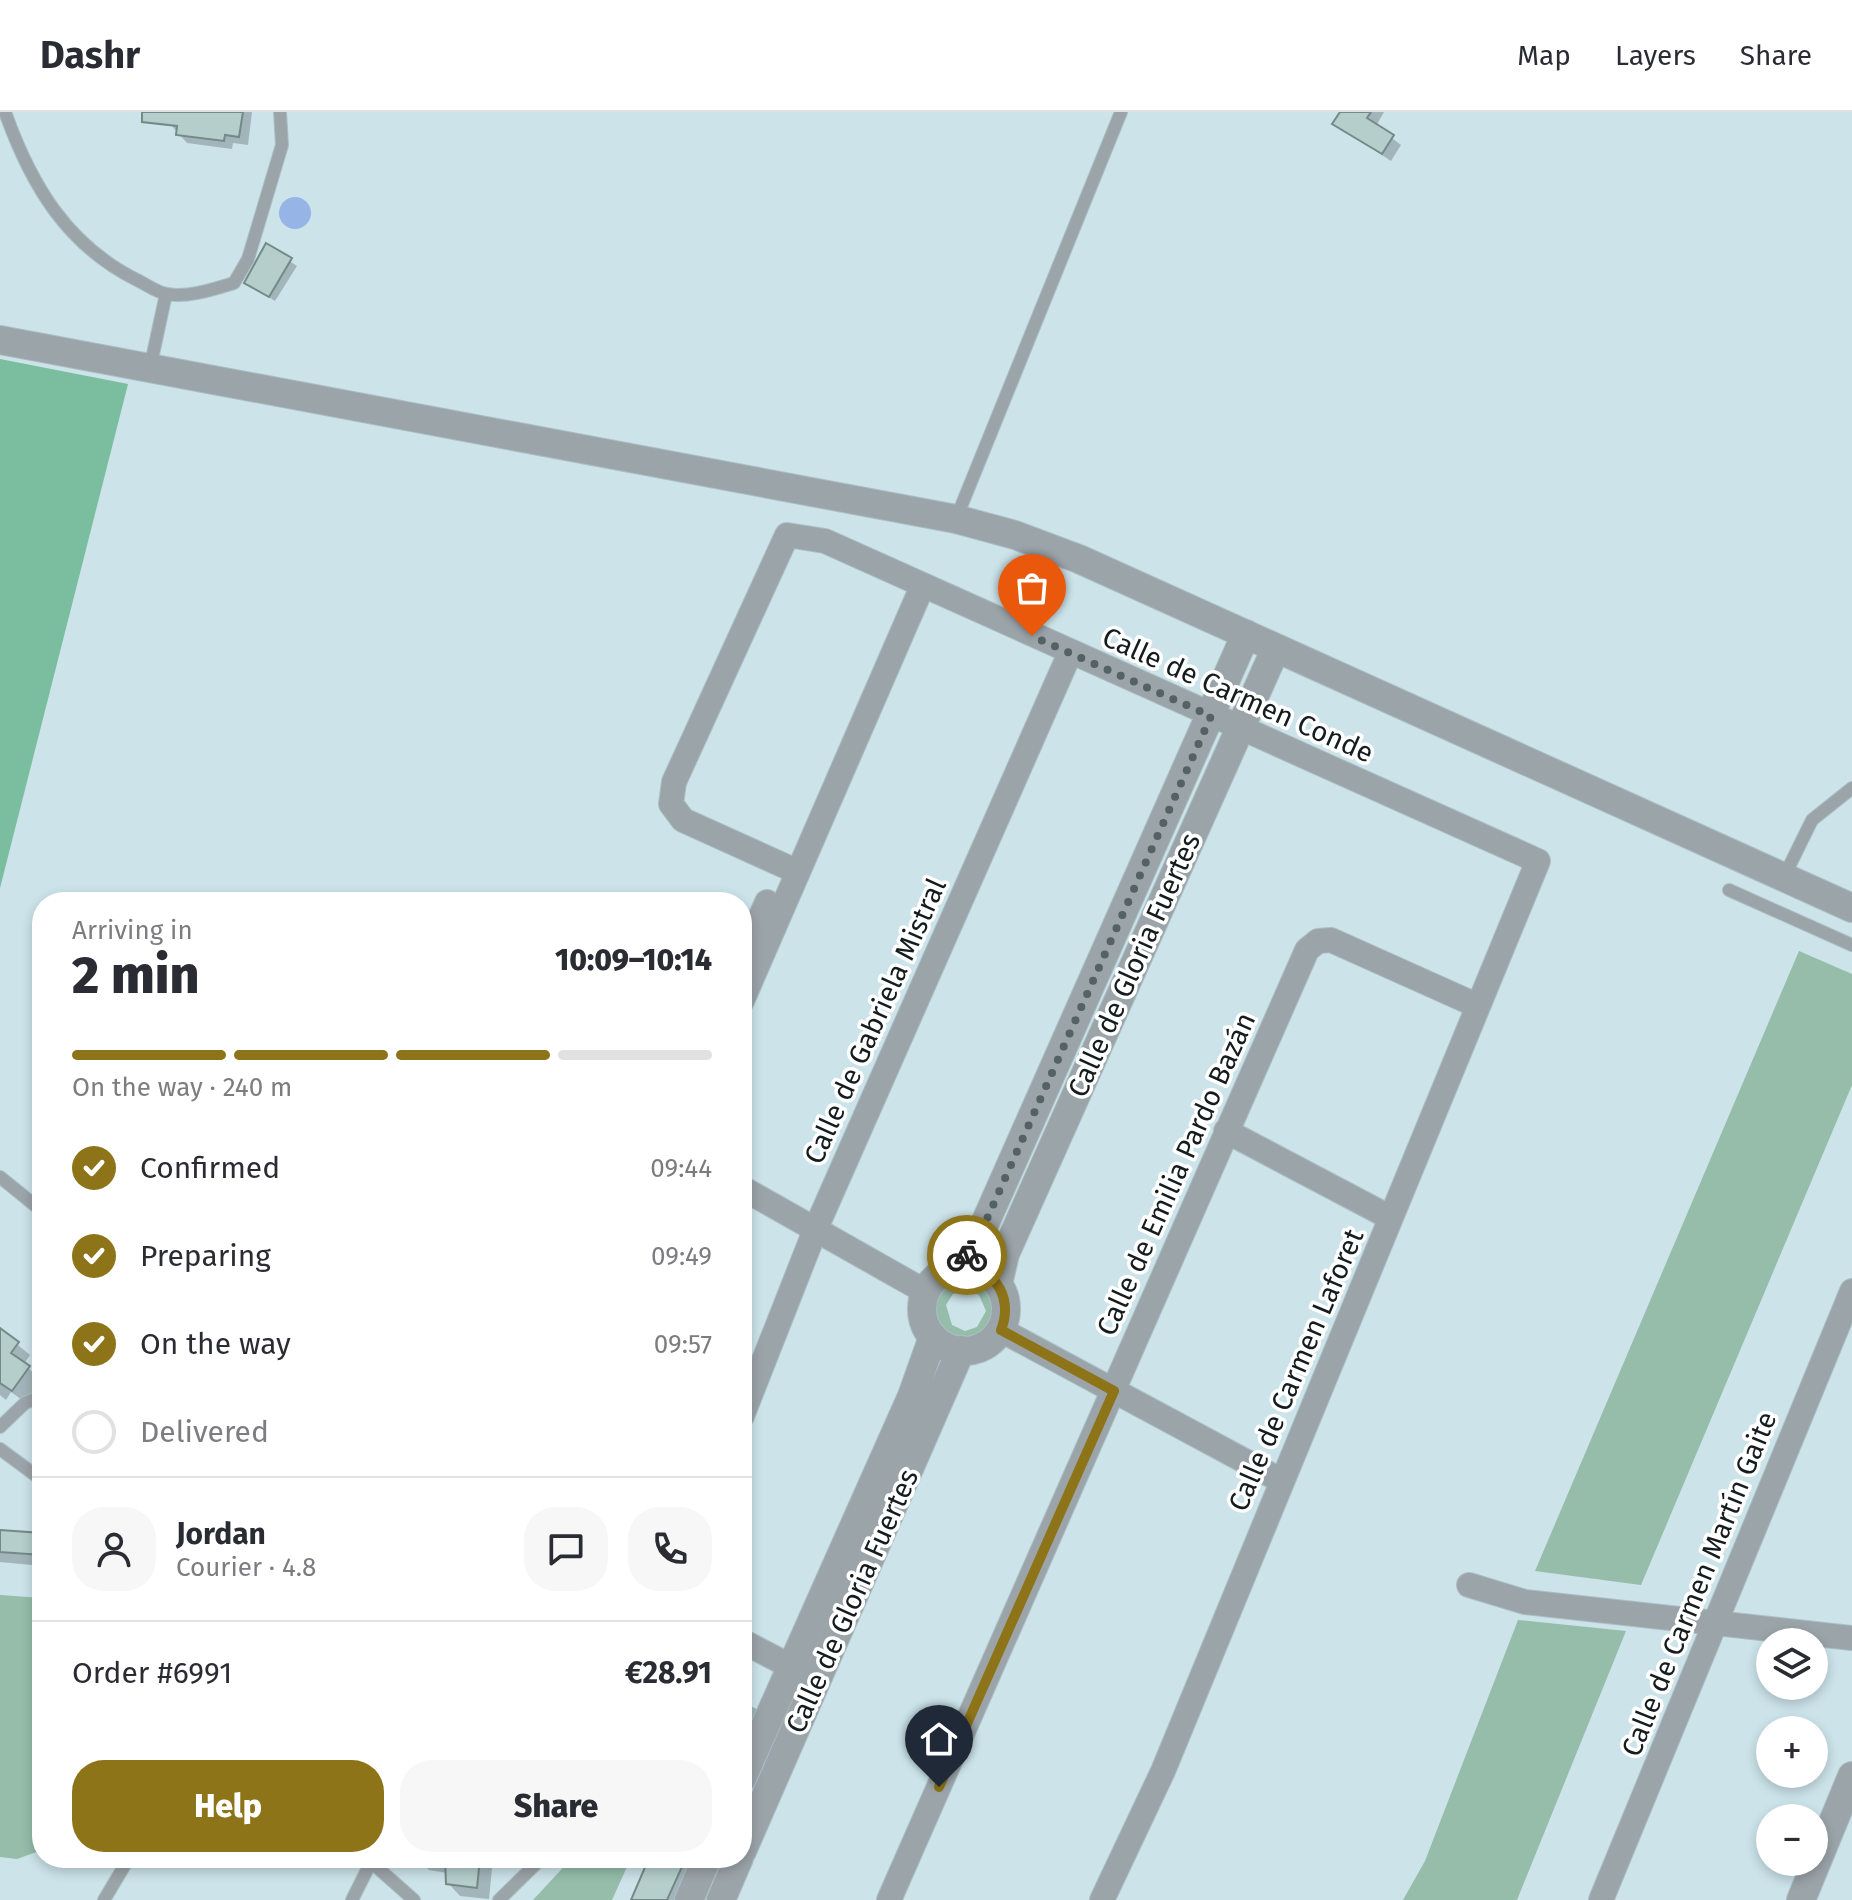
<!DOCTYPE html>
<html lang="en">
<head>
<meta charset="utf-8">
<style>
  body { margin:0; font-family:"Fira Sans",sans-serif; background:#f7f7f7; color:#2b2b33; height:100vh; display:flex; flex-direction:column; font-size:30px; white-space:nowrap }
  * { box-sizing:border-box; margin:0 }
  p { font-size:26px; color:#7c7c81 }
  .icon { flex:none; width:44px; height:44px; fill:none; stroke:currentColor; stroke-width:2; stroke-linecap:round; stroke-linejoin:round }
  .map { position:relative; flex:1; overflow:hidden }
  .drawer { position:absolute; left:32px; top:780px; width:720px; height:976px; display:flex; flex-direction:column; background:#fff; border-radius:32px; box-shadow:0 4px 12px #0003 }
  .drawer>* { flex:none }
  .buttons { position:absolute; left:1756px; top:1516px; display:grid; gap:16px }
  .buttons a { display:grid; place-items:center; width:72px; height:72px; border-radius:50%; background:#fff; box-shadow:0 4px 12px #0003; font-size:40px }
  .pin { position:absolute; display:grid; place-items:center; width:68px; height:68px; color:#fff; margin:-82px -34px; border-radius:50% 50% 50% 0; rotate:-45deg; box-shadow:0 0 8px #0007 }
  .pin .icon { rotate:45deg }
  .courier { position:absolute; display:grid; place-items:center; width:80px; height:80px; margin:-40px; border:6px solid #8e7419; border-radius:50%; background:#fff; color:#222; box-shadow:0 2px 10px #0007 }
  .head em { font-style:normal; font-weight:800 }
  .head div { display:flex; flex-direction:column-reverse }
  .head { display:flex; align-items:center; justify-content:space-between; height:136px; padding:0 40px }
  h1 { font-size:52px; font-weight:800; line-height:60px }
  .bar { display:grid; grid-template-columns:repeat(4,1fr); gap:12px 8px; align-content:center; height:96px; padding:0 40px }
  .bar i { height:10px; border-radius:6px; background:#e1e1e2 }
  .bar .current { background:#8e7419 }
  .bar p { grid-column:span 4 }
  .line { display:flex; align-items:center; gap:20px; padding:0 40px; border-top:2px solid #e1e1e2 }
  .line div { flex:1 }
  .round { display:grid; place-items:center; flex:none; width:84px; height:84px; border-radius:32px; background:#f7f7f7 }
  ol { padding:0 40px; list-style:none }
  li { display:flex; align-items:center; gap:24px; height:88px }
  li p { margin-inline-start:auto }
  li .icon { padding:8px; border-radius:50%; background:#8e7419; color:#fff; stroke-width:4 }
  li:last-child { color:#7c7c81 }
  li i { width:44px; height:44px; border:4px solid #e1e1e2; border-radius:50% }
  .action { display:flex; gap:16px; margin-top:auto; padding:16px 40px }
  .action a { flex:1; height:92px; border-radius:32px; background:#8e7419; color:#fff; font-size:32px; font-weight:800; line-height:92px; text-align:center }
  .action a+a { background:#f7f7f7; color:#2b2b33 }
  header { display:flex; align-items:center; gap:48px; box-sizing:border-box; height:112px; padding:0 40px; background:#fff; border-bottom:2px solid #e1e1e2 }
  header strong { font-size:38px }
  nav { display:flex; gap:44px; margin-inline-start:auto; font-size:28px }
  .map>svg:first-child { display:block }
</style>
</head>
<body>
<header>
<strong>Dashr</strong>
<nav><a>Map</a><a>Layers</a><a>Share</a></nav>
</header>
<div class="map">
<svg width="1852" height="1788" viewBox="0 0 1852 1788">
  <rect width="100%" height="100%" fill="#cbe3e9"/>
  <path fill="#95bdaa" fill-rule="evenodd" d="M 1799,839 L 1852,862 L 1852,973 L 1641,1473 L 1535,1459 Z
    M 967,1169 C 986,1173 1002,1189 993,1209 C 969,1269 893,1177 967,1169 ZM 967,1178 L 979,1183 L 986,1199 L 977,1215 L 965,1219 L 952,1213 L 946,1193 L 953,1182 Z
    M 0,1483 L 42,1486 L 42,1738 L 17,1747 L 0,1745 Z
    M 1518,1508 L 1626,1519 L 1517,1788 L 1403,1788 L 1425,1749 Z
    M 572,1746 L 631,1746 L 612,1788 L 533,1788 Z"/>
  <path fill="#7bbd9f" d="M 0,247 L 128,272 L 0,776 Z"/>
  <path fill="#96b4e6" d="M279 101a16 16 0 1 1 32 0a16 16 0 1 1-32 0Z"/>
  <path fill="#0003" d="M 172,0 L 252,0 L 248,33 L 233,31 L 232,37 L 187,31 L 171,13 Z
    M 1342,0 L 1384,0 L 1376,14 L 1401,33 L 1391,49 L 1335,12 Z
    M 267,134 L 297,154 L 275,189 L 247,171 Z
    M 0,1218 L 30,1243 L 24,1252 L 41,1268 L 25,1290 L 11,1280 L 6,1288 L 0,1283 Z
    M 0,1420 L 42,1423 L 42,1454 L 0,1450 Z
    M 742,1589 L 760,1599 L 742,1639 Z
    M 417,1746 L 493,1746 L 489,1787 L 460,1784 L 448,1771 L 447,1761 L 429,1758 Z
    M 652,1746 L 694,1746 L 675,1788 L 633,1788 Z"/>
  <path fill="#b5cecb" stroke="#738a87" stroke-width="2" d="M 142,0 L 243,0 L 239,25 L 225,23 L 224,29 L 176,23 L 177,14 L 142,10 Z
    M 1340,0 L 1371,0 L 1367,6 L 1394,23 L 1382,42 L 1332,12 Z
    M 266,131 L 292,146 L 269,185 L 244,171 Z
    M 0,1216 L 19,1230 L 11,1241 L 30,1254 L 12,1279 L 0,1271 Z
    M 0,1418 L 42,1421 L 42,1443 L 0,1440 Z
    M 445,1746 L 480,1746 L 477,1776 L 446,1772 Z
    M 649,1746 L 686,1746 L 667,1788 L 631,1788 Z"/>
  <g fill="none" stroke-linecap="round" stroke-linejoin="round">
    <g stroke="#aabfc4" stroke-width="14">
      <path id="service" d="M 5,0 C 31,73 67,134 139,169 C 147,173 158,181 167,182 C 188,186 214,177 234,171 L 248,147 L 282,33 L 280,0
        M 150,256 L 166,182
        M 956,407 L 1121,0
        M 1784,765 L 1812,708 L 1852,676
        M 1729,778 L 1852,833
        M 0,1065 L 42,1099
        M 0,1315 L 25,1291 L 42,1284
        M 0,1337 L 42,1368
        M 104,1788 L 129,1746
        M 352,1788 L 371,1750 L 414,1788
        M 499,1788 L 542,1746"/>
    </g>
    <g stroke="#aabfc4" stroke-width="26">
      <path id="minor" d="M 798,760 L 683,708 L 671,692 L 674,670 L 787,423 L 825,429 L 1538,749 L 1163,1659 L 1102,1788
        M 742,847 L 767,790
        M 742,889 L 922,475
        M 1226,1019 L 1391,1106
        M 742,1076 L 926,1180
        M 1001,1218 L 1282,1369
        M 742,1304 L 816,1116 L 1070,541
        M 1469,1473 L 1525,1490 L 1852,1526
        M 742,1529 L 807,1563
        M 889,1788 L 1307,838 L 1318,829 L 1331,828 L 1476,893
        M 1601,1788 L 1852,1179"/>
    </g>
    <g stroke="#aabfc4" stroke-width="30">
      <path id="tertiary" d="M 0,228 L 956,407 L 1015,423 L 1079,447 L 1852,796
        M922 1197a42 42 0 1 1 84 0a42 42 0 1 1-84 0Z
        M 953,1156 L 974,1136 L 1246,522
        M 998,1172 L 1005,1142 L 1276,536
        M 742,1666 L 912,1284 L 933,1225
        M 742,1739 L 961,1238
        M 689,1788 L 707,1746
        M 721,1788 L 739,1746
        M 1801,1788 L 1852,1664"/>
    </g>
    <use href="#service" stroke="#9ba4a9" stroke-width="12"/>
    <use href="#minor" stroke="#9ba4a9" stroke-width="24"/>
    <use href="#tertiary" stroke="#9ba4a9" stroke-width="28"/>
  </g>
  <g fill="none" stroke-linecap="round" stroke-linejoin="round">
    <path stroke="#546265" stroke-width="8" stroke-dasharray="0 14.4" d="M 967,1143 L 974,1136 L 1211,604 L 1032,524"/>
    <path stroke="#8e7419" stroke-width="10" d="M 939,1675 L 1114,1279 L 1001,1218 C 1015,1183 991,1150 953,1156 L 967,1143"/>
  </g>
  <g text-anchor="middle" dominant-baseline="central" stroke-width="7" stroke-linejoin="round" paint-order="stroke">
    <g font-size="28" fill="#141c1e" stroke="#fff">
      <text transform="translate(1238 583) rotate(24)">Calle de Carmen Conde</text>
      <text transform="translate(1134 853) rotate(-66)">Calle de Gloria Fuertes</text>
      <text transform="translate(875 909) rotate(-66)">Calle de Gabriela Mistral</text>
      <text transform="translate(1176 1062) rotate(-66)">Calle de Emilia Pardo Bazán</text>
      <text transform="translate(1296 1258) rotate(-67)">Calle de Carmen Laforet</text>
      <text transform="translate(1699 1472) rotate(-68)">Calle de Carmen Martín Gaite</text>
      <text transform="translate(852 1489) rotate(-66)">Calle de Gloria Fuertes</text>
    </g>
  </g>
</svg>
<div class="buttons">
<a><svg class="icon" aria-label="layers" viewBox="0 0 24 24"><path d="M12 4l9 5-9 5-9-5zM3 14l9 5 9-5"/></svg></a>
<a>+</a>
<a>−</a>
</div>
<div class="pin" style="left:1032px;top:524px;background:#ea580c"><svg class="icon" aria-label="bag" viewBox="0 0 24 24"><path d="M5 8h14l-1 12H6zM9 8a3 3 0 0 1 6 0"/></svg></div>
<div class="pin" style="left:939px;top:1675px;background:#1f2937"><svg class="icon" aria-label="home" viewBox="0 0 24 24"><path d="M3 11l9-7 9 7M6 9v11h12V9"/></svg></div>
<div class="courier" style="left:967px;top:1143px"><svg class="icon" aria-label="bike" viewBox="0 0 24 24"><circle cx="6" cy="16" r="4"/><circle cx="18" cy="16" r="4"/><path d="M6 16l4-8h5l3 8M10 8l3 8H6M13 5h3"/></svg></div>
<section class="drawer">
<div class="head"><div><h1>2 min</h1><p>Arriving in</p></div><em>10:09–10:14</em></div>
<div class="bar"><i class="current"></i><i class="current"></i><i class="current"></i><i></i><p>On the way · 240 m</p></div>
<ol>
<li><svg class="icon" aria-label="check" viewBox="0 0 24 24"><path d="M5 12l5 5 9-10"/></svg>Confirmed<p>09:44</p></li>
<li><svg class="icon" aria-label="check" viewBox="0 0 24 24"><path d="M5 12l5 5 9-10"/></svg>Preparing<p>09:49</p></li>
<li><svg class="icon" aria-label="check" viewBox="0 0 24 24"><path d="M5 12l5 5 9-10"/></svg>On the way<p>09:57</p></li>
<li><i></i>Delivered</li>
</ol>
<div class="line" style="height:144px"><a class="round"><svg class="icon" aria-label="person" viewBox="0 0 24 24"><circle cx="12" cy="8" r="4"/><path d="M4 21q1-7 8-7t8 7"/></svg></a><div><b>Jordan</b><p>Courier · 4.8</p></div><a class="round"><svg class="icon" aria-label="chat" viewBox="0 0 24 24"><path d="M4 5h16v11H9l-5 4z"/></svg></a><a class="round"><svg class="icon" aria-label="phone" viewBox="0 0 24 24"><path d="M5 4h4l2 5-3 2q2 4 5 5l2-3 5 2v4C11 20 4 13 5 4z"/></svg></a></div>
<div class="line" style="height:104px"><div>Order #6991</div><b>€28.91</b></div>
<div class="action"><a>Help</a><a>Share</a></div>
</section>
</div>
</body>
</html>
